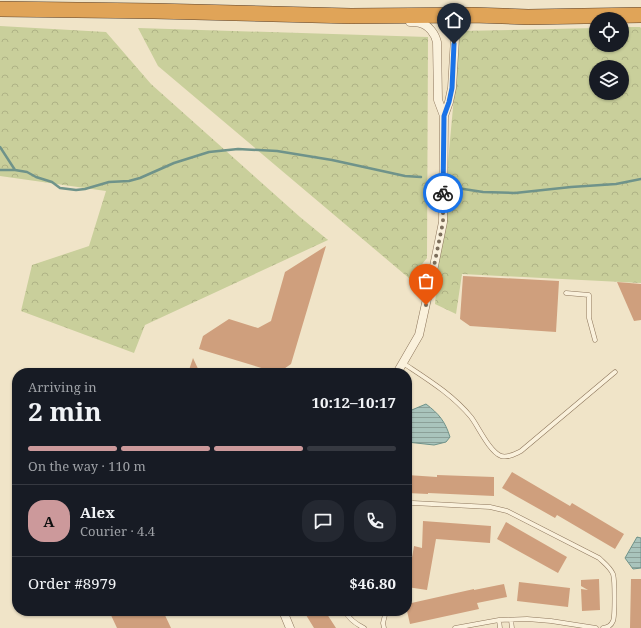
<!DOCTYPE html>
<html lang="en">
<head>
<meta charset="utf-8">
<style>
  body { margin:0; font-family:"Noto Serif",serif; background:#242831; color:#f1f3f6; height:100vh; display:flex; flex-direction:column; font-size:15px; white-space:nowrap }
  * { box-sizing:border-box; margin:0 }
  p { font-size:13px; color:#9ea1a6 }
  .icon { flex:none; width:22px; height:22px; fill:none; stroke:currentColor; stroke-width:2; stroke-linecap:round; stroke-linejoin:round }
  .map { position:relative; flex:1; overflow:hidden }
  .details { position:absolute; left:12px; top:368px; width:400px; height:248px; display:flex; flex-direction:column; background:#171b24; border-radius:16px; box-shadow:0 1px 3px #0004 }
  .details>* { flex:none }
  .fabs { position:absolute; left:589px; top:12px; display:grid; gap:8px }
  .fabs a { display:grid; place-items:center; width:40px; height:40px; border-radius:50%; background:#171b24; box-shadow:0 1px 3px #0004; font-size:20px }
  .pin { position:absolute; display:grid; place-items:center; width:34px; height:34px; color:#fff; margin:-41px -17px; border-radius:50% 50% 50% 0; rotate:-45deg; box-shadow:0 0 4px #0007 }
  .pin .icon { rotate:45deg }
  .courier { position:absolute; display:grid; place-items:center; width:40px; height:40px; margin:-20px; border:3px solid #1a73e8; border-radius:50%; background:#fff; color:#222; box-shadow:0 1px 5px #0007 }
  .headline em { font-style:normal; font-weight:700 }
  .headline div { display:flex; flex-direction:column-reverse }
  .headline { display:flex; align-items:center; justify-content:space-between; height:68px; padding:0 16px }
  h1 { font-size:26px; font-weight:700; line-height:30px }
  .bar { display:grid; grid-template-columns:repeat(4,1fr); gap:6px 4px; align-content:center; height:48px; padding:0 16px }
  .bar i { height:5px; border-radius:3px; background:#363941 }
  .bar .selected { background:#cc999b }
  .bar p { grid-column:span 4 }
  .line { display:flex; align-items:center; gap:10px; padding:0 16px; border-top:1px solid #363941 }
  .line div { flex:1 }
  .round { display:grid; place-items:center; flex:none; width:42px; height:42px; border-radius:16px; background:#242831 }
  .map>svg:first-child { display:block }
</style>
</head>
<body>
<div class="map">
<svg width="641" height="628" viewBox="0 0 641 628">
  <defs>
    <pattern id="forest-crowns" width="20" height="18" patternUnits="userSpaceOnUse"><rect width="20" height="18" fill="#c9cf9b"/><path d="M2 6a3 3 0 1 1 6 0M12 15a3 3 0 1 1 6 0" fill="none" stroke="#aeb285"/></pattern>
    <pattern id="water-rules" width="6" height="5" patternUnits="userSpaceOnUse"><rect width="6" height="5" fill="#a9c4bc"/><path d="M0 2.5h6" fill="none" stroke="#8ba098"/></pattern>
  </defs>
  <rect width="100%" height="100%" fill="#f0e4c8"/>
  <path fill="url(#forest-crowns)" fill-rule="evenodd" d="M 0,26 L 106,32 L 151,84 L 300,217 L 328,240 L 145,325 L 134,353 L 21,311 L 32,265 L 89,246 L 106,191 L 0,176 Z
    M 622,27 L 640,27 L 641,28 L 641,283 L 462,274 L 456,314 L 435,304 L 460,31 L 596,28 L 596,45 L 622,45 ZM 596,67 L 622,67 L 622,93 L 596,93 Z
    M 138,28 L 428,37 L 427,258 L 410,279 L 158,66 Z"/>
  <path fill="url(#water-rules)" stroke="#6f938a" d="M 426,404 C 439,414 445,421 450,437 L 446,442 L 434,445 L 407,442 L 407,412 Z
    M 637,537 L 641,538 L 641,568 L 633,569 L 625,558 Z"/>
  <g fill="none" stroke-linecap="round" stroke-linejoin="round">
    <path stroke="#6f938a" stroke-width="2.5" d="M 0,147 L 15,170
      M 0,170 L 15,170 L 27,172 L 36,177 L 52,182 L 60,188 L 76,190 L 85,189 L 109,182 L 129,181 L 140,178 L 174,163 L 209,152 L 238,149 L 277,151 L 332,160 L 405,176 L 421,177
      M 457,188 L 483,192 L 515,193 L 571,187 L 616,184 L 641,179"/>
  </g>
  <path fill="#cf9f7d" d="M 326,246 L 291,364 L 278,373 L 199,349 L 203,336 L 229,319 L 258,328 L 271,321 L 285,272 Z
    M 463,276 L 559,281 L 556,332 L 470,326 L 460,319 Z
    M 617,282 L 641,284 L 641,320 L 634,321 Z
    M 193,358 L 200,373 L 188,373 Z
    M 512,472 L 570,506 L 572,503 L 624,534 L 615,549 L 557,515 L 555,518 L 502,488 Z
    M 407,475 L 437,477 L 437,475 L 494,477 L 494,496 L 428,493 L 428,494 L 407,493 Z
    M 423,521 L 491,526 L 490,543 L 436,539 L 427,590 L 407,587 L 414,546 L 422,548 Z
    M 506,522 L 567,557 L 558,573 L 497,539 Z
    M 599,579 L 600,610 L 582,611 L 581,589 L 588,590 L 581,586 L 581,580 Z
    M 631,579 L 641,579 L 641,628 L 630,628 Z
    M 519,582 L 570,588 L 568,607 L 517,601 Z
    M 504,584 L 507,597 L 477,603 L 479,609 L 410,624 L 407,611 L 407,604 L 474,589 L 474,590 Z
    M 109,611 L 163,611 L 171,628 L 117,628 Z
    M 313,611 L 325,611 L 336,628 L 314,628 L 306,615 Z"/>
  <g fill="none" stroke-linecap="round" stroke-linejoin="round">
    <g stroke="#8d765c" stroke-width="5">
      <path id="lane" d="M 566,293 L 589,295 L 589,318 L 595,340
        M 403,363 C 427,379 452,394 471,417 C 478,426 489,451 501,456 C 508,458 515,454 521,451 L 615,372
        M 407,505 L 413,503 L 490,507 L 507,511 L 599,558 C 604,563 610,567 613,574 C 615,580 615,616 613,621 C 611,626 608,627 603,628
        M 345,611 C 349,619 356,624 364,628
        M 499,620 L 500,628
        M 511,620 L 512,628
        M 384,628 L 383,623 L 386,611
        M 455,628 L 499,620 L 527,619 L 551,621 L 596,628"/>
    </g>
    <g stroke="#8d765c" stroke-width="9">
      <path id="street" d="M 444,116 L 449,102 L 452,88 L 455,38 L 460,27 L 471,16
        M 397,373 L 419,335 L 432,276 L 443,222 L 444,116 L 438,100 L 437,42 C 435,34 429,25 420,23 C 417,22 413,22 410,22
        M 283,611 L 290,628"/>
    </g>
    <g stroke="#5b4430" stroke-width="16">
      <path id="highway" d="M 0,9 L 154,11 L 351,16 L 472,15 L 528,17 L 641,15"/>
    </g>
    <use href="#lane" stroke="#faf1dc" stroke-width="4"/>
    <use href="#street" stroke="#faf1dc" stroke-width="8"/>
    <use href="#highway" stroke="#e0a458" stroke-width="15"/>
  </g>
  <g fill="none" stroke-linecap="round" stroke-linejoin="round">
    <path stroke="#7c6e5b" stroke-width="4" stroke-dasharray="0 7.2" d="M 426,305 L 443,222 L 443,193"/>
    <path stroke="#1a73e8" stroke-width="5" d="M 443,193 L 444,116 L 449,102 L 452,88 L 454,44"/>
  </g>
</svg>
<div class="fabs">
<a><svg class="icon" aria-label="locate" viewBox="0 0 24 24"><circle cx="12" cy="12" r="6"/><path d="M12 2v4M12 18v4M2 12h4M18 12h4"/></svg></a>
<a><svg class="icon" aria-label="layers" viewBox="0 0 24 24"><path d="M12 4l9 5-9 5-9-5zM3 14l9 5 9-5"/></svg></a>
</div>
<div class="pin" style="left:426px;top:305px;background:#ea580c"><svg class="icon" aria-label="bag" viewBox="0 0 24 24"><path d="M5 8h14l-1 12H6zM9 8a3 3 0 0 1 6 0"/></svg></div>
<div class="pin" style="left:454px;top:44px;background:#1f2937"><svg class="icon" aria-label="home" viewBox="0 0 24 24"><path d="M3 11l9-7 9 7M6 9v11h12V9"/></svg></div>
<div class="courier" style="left:443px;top:193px"><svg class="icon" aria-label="bike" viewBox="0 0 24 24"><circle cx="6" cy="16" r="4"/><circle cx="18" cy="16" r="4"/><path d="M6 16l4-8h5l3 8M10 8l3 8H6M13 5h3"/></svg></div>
<section class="details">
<div class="headline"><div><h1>2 min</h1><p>Arriving in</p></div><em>10:12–10:17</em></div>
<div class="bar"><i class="selected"></i><i class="selected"></i><i class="selected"></i><i></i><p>On the way · 110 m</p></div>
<div class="line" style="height:72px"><b class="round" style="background:#cc999b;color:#111">A</b><div><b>Alex</b><p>Courier · 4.4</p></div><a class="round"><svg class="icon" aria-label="chat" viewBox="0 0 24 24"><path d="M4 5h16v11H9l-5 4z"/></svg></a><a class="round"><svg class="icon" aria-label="phone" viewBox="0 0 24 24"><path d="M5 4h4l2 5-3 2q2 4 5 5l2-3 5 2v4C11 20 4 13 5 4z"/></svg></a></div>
<div class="line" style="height:52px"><div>Order #8979</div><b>$46.80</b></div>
</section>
</div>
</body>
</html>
